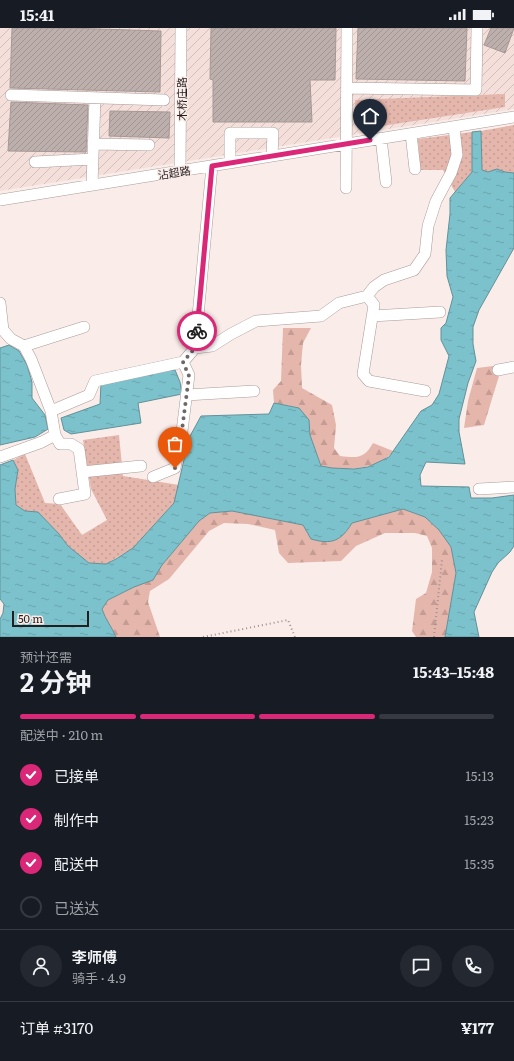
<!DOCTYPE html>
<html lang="zh">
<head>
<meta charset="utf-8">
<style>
  body { margin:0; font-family:Literata,"Noto Sans SC",serif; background:#242831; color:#f1f3f6; height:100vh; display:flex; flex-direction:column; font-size:15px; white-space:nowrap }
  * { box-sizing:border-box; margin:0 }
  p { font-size:13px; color:#9ea1a6 }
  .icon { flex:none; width:22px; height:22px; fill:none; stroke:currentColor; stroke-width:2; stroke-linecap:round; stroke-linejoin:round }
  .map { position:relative; height:609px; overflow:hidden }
  .details { display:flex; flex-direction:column; background:#171b24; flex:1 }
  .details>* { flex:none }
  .scale { position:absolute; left:12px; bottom:10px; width:77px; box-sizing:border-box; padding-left:4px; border:2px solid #241f1e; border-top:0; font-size:11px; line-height:14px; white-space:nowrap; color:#241f1e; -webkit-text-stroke:3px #faece9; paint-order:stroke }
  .pin { position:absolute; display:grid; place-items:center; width:34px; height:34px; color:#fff; margin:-41px -17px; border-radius:50% 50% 50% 0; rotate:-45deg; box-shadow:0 0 4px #0007 }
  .pin .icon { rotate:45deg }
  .courier { position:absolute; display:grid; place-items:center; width:40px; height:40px; margin:-20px; border:3px solid #db2777; border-radius:50%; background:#fff; color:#222; box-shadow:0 1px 5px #0007 }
  .overview em { font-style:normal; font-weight:700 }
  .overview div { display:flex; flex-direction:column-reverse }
  .overview { display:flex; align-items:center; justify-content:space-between; height:68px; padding:0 20px }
  h1 { font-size:26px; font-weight:700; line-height:30px }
  .bar { display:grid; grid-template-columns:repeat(4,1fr); gap:6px 4px; align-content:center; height:48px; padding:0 20px }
  .bar i { height:5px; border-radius:3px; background:#363941 }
  .bar .selected { background:#db2777 }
  .bar p { grid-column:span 4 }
  .line { display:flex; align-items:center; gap:10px; padding:0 20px; border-top:1px solid #363941 }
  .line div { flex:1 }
  .round { display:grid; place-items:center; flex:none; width:42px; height:42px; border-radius:21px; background:#242831 }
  ol { padding:0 20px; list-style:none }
  li { display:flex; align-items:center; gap:12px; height:44px }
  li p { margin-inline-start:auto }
  li .icon { padding:4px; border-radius:50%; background:#db2777; color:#fff; stroke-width:4 }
  li:last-child { color:#9ea1a6 }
  li i { width:22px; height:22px; border:2px solid #363941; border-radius:50% }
  .status { display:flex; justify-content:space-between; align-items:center; height:28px; padding:0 20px; background:#171b24; direction:ltr }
  .status svg { height:11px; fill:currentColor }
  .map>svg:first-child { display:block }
</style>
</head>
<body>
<div class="status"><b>15:41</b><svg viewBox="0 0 49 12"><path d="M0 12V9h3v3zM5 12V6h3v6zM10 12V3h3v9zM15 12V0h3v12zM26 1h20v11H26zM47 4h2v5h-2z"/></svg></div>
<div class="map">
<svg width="514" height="609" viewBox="0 0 514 609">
  <defs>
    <pattern id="industrial-furrows" width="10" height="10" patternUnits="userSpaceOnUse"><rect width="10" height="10" fill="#f5dfda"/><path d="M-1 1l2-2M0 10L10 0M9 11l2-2" fill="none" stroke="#d2bfbb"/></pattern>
    <pattern id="grass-dots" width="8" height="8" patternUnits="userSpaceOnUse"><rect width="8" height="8" fill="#e5b6ac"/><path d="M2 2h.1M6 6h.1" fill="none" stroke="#c49c94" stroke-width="1.8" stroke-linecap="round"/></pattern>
    <pattern id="forest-firs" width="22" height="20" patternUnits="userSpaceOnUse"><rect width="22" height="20" fill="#e5b6ac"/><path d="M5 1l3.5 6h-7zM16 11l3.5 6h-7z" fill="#c49c94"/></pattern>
    <pattern id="water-ripples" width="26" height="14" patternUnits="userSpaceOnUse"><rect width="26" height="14" fill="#7cc2cc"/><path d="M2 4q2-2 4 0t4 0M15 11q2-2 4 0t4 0" fill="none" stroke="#6ba6af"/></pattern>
    <pattern id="building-hatch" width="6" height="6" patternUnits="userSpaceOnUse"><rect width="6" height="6" fill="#bcafac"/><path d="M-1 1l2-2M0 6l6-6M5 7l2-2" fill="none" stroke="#a19694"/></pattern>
  </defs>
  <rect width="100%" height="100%" fill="#faece9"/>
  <path fill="url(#industrial-furrows)" d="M 0,0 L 514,0 L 514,81 L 0,163 Z"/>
  <path fill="url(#grass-dots)" d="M 505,66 L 505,79 L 369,100 L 359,96 L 356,87 L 355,72 Z
    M 514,97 L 514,145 L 505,144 L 497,141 L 488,144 L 482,142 L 481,103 Z
    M 472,104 L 472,144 L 455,164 L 443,142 L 420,142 L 418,111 Z
    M 119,407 L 123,448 L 179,457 L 174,475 L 133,520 L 106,536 L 90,535 L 81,529 L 68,518 L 59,506 L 38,484 L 25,483 L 16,477 L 15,461 L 18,442 L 13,432 L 25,426 L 45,475 L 60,476 L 82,507 L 107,492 L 91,461 L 83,412 Z"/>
  <path fill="url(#forest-firs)" d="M 283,300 L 311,300 L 303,315 L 301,337 L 302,360 L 332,377 L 336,397 L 334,420 L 340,428 C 357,430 364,431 373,415 L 393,423 C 379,443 343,443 321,438 L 310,407 L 309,392 L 295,379 L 274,375 L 273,362 L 281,353 Z
    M 493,338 L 499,348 L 484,397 L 464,400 L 468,373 L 477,340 Z
    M 403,481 L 425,489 L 439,502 L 451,519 L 456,545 L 445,609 L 416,609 L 412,603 L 416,571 L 426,565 L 432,544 L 432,520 L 427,508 L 415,505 L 385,505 L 356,518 L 341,533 L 288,535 L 279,525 L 275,502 L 248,496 L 224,495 L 209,503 L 169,551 L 150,563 L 148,574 L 160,609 L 116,609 C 112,599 105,591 102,581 L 108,572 L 134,559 L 153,551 L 162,537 L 173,524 L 199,493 L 210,485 L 232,483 L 303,497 L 311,511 L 346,504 L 352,495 Z"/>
  <path fill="url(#water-ripples)" stroke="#629198" d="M 481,103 L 482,142 L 488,144 L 497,141 L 505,144 L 514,145 L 514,220 L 479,282 L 473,299 L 473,316 L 476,333 L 468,355 L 459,391 L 459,404 L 465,436 L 426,434 L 420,447 L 421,458 L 469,459 L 471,470 L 492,470 L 514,467 L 514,518 L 510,524 L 498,535 L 492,544 L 474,584 L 479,609 L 445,609 L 456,545 L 451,519 L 439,502 L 425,489 L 403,481 L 352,495 C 341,513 332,517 311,511 L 303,497 L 232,483 L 210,485 L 199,493 L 173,524 L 162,537 L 153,552 L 134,559 L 108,572 L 102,581 C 105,591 112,599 116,609 L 0,609 L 0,591 L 3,585 L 4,576 L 0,571 L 0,437 L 13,432 L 18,442 L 15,461 L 16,477 L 25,483 L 38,484 L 59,506 L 68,518 L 89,535 L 106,536 L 116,531 L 133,520 L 174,475 L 189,410 L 201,388 L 269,386 L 274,375 L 299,380 L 309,392 L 310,407 L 321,438 L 332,440 L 354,441 L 368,439 L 389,429 L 421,383 L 432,377 L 439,366 L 449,328 L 441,312 L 441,300 L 446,295 L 453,269 L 447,248 L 446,222 L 450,186 L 450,170 L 472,144 L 472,104 Z
    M 9,317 L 19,323 L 27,337 L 32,354 L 32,370 L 45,387 L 48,401 L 35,409 L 0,417 L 0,320 Z
    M 175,342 L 180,354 L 182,366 L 138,375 L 141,395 L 71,406 L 64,402 L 61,390 L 100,376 L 101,356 L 159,343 Z"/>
  <path fill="url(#building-hatch)" stroke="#a59895" d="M 12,0 L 69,0 L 161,3 L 160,64 L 10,60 Z
    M 211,0 L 336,0 L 335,52 L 310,52 L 312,94 L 213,94 L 213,52 L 210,51 Z
    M 358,0 L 467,0 L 465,53 L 356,51 Z
    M 491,0 L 514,0 L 505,25 L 484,17 Z
    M 11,74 L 88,77 L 86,124 L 8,123 Z
    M 110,83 L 170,84 L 169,110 L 109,108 Z"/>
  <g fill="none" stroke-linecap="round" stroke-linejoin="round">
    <g stroke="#a99c9a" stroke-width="12">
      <path id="minor" d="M 347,60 L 476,62 L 477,0
        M 11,67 L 164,72
        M 411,106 L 415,141
        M 381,110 L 386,154
        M 93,116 L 149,117
        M 35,134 L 93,131
        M 230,135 L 230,105 L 273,105 L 272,128
        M 180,143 L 181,0
        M 92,157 L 95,70
        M 346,160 L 347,0
        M 0,172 L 514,89
        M 367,268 L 374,277 L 363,346 L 369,353 L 425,363
        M 0,275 L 3,302 L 11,311 L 24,318 L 31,331 L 51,383 L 55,407 L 42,414 L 0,429
        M 372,288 L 440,284
        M 24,318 L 84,299
        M 195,320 L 212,138
        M 498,342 L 514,339
        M 186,367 L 254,363
        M 51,383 L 89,367 L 95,353 L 183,334 L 195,320 L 212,318 L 231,306 L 256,293 L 321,288 L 339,275 L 367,268 L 374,259 L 384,252 L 414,242 L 425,226 L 428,198 L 436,173 L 451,145 L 457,127 L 454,99
        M 55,407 L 60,416 L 71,416 L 79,421 L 85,466 L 59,471
        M 82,444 L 141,438
        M 153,449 L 175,440 L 182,403 L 189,347 L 183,334
        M 479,461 L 514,459"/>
    </g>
    <path stroke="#9b918f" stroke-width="2" stroke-dasharray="1 3" stroke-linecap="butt" d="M 203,609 L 288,592 L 295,609
      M 434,609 L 442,532"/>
    <use href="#minor" stroke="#fff" stroke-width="11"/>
  </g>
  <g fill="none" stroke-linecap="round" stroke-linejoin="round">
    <path stroke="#6f6765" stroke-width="4" stroke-dasharray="0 7.2" d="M 175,440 L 182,402 L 189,348 L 183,334 L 195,320 L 197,303"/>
    <path stroke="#db2777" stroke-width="5" d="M 197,303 L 212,138 L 370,112"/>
  </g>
  <g text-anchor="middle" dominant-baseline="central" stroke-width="3" stroke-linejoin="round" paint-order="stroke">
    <g font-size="11" fill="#241f1e" stroke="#faece9">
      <text transform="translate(181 71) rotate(-90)">木桥庄路</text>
      <text transform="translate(174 144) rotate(-9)">沾超路</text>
    </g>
  </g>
</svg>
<div class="scale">50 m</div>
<div class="pin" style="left:175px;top:440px;background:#ea580c"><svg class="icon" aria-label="bag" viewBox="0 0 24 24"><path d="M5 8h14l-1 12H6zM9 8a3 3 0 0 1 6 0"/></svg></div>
<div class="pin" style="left:370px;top:112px;background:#1f2937"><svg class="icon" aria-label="home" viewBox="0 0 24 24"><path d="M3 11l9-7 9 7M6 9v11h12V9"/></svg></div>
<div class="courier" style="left:197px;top:303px"><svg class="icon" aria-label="bike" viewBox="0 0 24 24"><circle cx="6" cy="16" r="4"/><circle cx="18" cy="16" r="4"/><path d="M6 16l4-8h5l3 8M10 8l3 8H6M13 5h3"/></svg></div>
</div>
<section class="details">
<div class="overview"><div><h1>2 分钟</h1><p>预计还需</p></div><em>15:43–15:48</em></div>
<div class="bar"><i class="selected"></i><i class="selected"></i><i class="selected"></i><i></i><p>配送中 · 210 m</p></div>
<ol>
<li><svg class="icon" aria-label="check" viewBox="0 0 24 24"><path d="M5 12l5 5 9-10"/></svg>已接单<p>15:13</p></li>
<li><svg class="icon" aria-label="check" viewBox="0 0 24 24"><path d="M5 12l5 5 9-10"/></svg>制作中<p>15:23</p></li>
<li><svg class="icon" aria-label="check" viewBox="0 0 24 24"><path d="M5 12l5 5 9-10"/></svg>配送中<p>15:35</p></li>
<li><i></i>已送达</li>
</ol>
<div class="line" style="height:72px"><a class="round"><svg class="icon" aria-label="person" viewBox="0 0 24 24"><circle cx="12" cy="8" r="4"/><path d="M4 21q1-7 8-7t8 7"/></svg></a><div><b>李师傅</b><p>骑手 · 4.9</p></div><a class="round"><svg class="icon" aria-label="chat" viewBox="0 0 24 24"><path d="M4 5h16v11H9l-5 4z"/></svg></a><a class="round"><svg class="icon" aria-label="phone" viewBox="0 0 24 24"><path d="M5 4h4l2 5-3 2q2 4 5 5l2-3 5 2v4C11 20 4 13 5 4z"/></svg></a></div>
<div class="line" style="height:52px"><div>订单 #3170</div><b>¥177</b></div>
</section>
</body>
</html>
